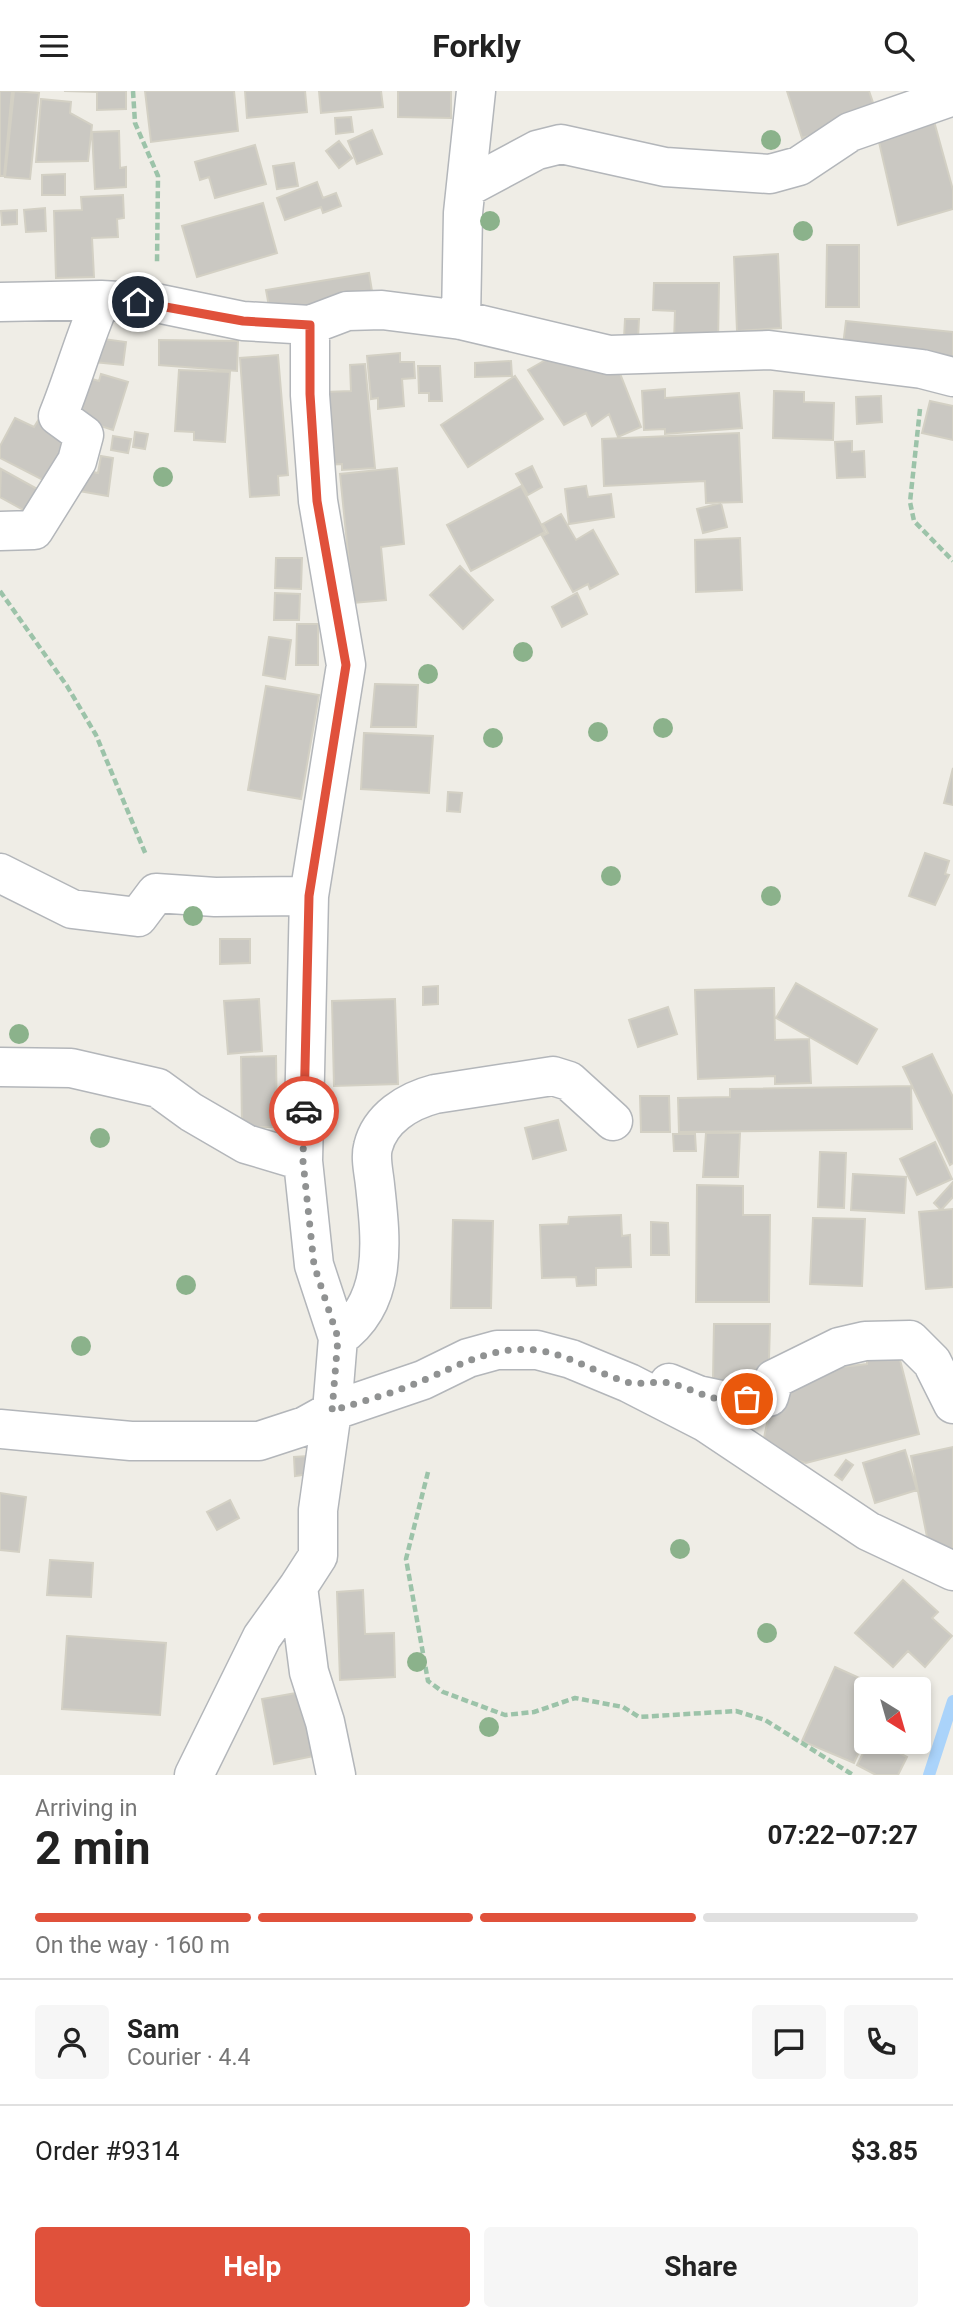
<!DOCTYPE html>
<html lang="en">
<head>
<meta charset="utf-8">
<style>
  body { margin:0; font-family:Roboto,sans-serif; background:#f6f6f6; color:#222; height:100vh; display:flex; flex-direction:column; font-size:26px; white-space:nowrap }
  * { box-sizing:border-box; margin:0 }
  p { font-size:23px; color:#767676 }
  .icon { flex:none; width:38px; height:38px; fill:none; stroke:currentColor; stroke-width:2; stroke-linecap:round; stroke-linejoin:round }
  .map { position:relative; height:1684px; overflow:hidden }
  .side { display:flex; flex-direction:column; background:#fff; flex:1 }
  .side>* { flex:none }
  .needle { width:46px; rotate:143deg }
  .fabs { position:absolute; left:854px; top:1586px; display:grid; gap:14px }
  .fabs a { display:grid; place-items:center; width:77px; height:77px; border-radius:7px; background:#fff; box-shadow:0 4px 10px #0003; font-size:35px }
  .pin { position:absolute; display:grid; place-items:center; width:60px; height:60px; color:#fff; margin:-30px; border:4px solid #fff; border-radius:50%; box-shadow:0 2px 7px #0007 }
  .courier { position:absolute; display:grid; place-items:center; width:70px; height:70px; margin:-35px; border:5px solid #e0513b; border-radius:50%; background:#fff; color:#222; box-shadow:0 2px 9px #0007 }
  .headline em { font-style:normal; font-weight:700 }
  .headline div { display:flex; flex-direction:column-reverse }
  .headline { display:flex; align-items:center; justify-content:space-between; height:119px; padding:0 35px }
  h1 { font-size:46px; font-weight:700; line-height:52px }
  .bar { display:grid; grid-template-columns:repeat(4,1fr); gap:10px 7px; align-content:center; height:84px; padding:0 35px }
  .bar i { height:9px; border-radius:5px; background:#e0e0e0 }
  .bar .active { background:#e0513b }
  .bar p { grid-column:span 4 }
  .line { display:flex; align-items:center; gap:18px; padding:0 35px; border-top:2px solid #e0e0e0 }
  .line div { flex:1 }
  .round { display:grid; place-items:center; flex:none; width:74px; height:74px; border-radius:7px; background:#f6f6f6 }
  .button { display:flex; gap:14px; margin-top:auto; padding:14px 35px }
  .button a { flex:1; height:80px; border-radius:7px; background:#e0513b; color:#fff; font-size:28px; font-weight:700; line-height:80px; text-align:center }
  .button a+a { background:#f6f6f6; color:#222 }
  header { display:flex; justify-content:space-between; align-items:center; height:91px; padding:0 35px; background:#fff; font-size:32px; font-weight:700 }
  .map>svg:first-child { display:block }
</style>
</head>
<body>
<header><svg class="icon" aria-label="menu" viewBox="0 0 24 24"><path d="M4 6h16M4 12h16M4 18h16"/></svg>Forkly<svg class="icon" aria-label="search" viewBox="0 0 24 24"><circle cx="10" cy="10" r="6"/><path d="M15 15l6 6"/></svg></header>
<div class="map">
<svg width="953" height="1684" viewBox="0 0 953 1684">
  <rect width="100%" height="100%" fill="#efede6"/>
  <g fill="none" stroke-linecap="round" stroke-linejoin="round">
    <path stroke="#aad3fa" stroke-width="12" d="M 929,1684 L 953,1610"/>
  </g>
  <path fill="#cac8c2" stroke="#d3d0c4" stroke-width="2" d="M 0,0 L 12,0 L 4,85 L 0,85 Z
    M 14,0 L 39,2 L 30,88 L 5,86 Z
    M 64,0 L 126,0 L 126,18 L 97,19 L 97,1 Z
    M 145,0 L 234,0 L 238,40 L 151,51 Z
    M 245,0 L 305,0 L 307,21 L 247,27 Z
    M 319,0 L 381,0 L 383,16 L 321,22 Z
    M 398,0 L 451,0 L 451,27 L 398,26 Z
    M 787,0 L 869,0 L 877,23 L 802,47 Z
    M 41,8 L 71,11 L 70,22 L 92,34 L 88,70 L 36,71 Z
    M 932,23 L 953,99 L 953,118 L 898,134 L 876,38 Z
    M 351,26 L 353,41 L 336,43 L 335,27 Z
    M 372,39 L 382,63 L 357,73 L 348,50 Z
    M 119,40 L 120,77 L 126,76 L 126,96 L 95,98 L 92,41 Z
    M 339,50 L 352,67 L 339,77 L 326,60 Z
    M 255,54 L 266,93 L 215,107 L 209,86 L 200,89 L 195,71 Z
    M 294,72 L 298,95 L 277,98 L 273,75 Z
    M 65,83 L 65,104 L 42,104 L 42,84 Z
    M 317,91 L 323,107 L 336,102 L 341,115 L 323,122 L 321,116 L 285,129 L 277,107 Z
    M 123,104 L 124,127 L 117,128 L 118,146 L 92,147 L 94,186 L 56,187 L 54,120 L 82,119 L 81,106 Z
    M 263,112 L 277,162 L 197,186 L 182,135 Z
    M 45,117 L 46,140 L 26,141 L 24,119 Z
    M 17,119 L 17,133 L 2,134 L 1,120 Z
    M 827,154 L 859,154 L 859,216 L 826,216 Z
    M 778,163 L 781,237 L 737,240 L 734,166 Z
    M 369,182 L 374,212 L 270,221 L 266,199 Z
    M 654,192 L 719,192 L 718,252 L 674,251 L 675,220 L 653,219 Z
    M 625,228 L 639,228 L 638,248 L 624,247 Z
    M 846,230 L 953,241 L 953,266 L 843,254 Z
    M 96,247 L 126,251 L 123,274 L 94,271 Z
    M 159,249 L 238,250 L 237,280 L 159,274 Z
    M 400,262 L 400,271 L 414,271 L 415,287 L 402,288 L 404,315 L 378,318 L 378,307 L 371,308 L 367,265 Z
    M 556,263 L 617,275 L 641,336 L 618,346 L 609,323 L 592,335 L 586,322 L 564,334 L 528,279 Z
    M 278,264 L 288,384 L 278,385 L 279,404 L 250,406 L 240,267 Z
    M 511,270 L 512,285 L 475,286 L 475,272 Z
    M 365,273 L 375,377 L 342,379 L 342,373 L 328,374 L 325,301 L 351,300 L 350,274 Z
    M 418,275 L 440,275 L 442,310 L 429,310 L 429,302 L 419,302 Z
    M 179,279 L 230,281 L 225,351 L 194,349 L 194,341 L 175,340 Z
    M 101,283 L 128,291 L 113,339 L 73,326 L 85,286 L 99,290 Z
    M 515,285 L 543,328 L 468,376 L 441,334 Z
    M 665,298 L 665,307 L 739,302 L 742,337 L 665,343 L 665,338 L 644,339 L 642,300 Z
    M 774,300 L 804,301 L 804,311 L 834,312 L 833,349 L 773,347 Z
    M 881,305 L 882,331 L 857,333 L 856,306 Z
    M 930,310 L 953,315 L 953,349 L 922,342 Z
    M 15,327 L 34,336 L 39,328 L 80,349 L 47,391 L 0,367 L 0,355 Z
    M 135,341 L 148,343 L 145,358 L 133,356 Z
    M 739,342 L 742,411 L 706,412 L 705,390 L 604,395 L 602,348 Z
    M 113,345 L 131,348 L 128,362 L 111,359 Z
    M 852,350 L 852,361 L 864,360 L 865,386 L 837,387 L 835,351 Z
    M 101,365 L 113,367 L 108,405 L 73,399 L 77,378 L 98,382 Z
    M 532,375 L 542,396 L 528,404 L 516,383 Z
    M 397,377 L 404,453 L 381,456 L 386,509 L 353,512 L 340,383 Z
    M 1,378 L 39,399 L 27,421 L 0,406 Z
    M 521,395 L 545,441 L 471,480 L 447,434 Z
    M 586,395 L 588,406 L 611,403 L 614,426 L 569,433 L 565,398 Z
    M 721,412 L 727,436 L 703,442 L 697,418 Z
    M 561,423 L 576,449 L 593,439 L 618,483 L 590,498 L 588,493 L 573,501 L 542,445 L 548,442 L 543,433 Z
    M 740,447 L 742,499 L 696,501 L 695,449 Z
    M 276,467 L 302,467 L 301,498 L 275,497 Z
    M 460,475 L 493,509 L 463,538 L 430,504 Z
    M 275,502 L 300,503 L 299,529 L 274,529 Z
    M 577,502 L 587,523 L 562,536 L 552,516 Z
    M 297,533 L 318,533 L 318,574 L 296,574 Z
    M 269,546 L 291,549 L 285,588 L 263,584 Z
    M 375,593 L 418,594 L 416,636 L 371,636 Z
    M 266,595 L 319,604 L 301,708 L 248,699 Z
    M 364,642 L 433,645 L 429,702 L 361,698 Z
    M 953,677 L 953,714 L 944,712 Z
    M 448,701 L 462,702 L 460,721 L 447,720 Z
    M 925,762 L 949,770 L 945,783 L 949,784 L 935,814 L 909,805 Z
    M 220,848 L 250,848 L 250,872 L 220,873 Z
    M 796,892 L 877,938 L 857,973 L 776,927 Z
    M 438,895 L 438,913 L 423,914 L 423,896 Z
    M 774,897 L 775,949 L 809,948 L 811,992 L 775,993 L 775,985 L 698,988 L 695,899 Z
    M 259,908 L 262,960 L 228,963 L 224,910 Z
    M 395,908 L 398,993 L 334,995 L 332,910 Z
    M 668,916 L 677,943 L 638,956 L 629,929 Z
    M 932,963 L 953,1006 L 953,1072 L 950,1074 L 903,976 Z
    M 276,965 L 277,1036 L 242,1036 L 241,966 Z
    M 911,995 L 912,1038 L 679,1041 L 678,1007 L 730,1006 L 730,998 Z
    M 640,1005 L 669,1005 L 670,1041 L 641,1041 Z
    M 558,1029 L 566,1059 L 533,1068 L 525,1037 Z
    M 706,1042 L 740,1042 L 738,1086 L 703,1086 Z
    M 673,1043 L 695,1043 L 696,1060 L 674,1060 Z
    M 935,1051 L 952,1088 L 917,1104 L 900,1068 Z
    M 820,1061 L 846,1062 L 844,1117 L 818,1116 Z
    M 853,1083 L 906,1086 L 904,1122 L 851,1119 Z
    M 953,1091 L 953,1106 L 941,1119 L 934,1112 Z
    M 697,1094 L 743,1095 L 743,1124 L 770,1124 L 769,1211 L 696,1211 Z
    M 953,1118 L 953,1196 L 926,1198 L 919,1121 Z
    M 621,1124 L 622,1145 L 630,1144 L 631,1176 L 596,1177 L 596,1194 L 577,1195 L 576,1186 L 542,1187 L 540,1134 L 568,1133 L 569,1126 Z
    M 813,1127 L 865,1128 L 862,1195 L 810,1193 Z
    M 453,1129 L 493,1130 L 491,1217 L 451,1217 Z
    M 651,1131 L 668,1132 L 669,1164 L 651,1164 Z
    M 714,1233 L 770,1233 L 768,1302 L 721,1302 L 721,1289 L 713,1288 Z
    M 899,1265 L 919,1343 L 806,1372 L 787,1366 L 763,1351 L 776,1291 L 806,1280 L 867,1273 L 867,1268 Z
    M 953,1356 L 953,1457 L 930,1461 L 911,1365 Z
    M 905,1359 L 917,1399 L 875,1412 L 863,1372 Z
    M 308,1365 L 310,1383 L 295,1385 L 294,1366 Z
    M 846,1369 L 853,1374 L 842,1389 L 835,1384 Z
    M 0,1402 L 26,1406 L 19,1461 L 0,1459 Z
    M 230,1409 L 239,1427 L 217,1439 L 207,1421 Z
    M 50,1469 L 93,1472 L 91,1506 L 47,1504 Z
    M 903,1489 L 938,1521 L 932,1527 L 952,1545 L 925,1576 L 908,1560 L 893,1576 L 855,1542 Z
    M 363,1499 L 365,1543 L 394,1542 L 395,1586 L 340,1589 L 337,1501 Z
    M 67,1545 L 166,1552 L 160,1624 L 62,1618 Z
    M 835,1576 L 866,1590 L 856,1610 L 866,1615 L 866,1645 L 854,1672 L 802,1650 Z
    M 302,1601 L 314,1665 L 274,1673 L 262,1608 Z
    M 869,1650 L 877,1650 L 907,1666 L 898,1684 L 876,1684 L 857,1674 Z"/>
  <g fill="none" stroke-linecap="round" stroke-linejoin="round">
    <g stroke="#b3b6ba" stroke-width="41">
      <path id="minor" d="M 466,97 L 537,59 L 561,53 L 665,76 L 770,83 L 799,75 L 850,41 L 953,5
        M 0,211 L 101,209 L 156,212 L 243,230 L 310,234 L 347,220 L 382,219 L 461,229 L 609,264 L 769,259 L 922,278 L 953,286
        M 461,229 L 463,122 L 476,0
        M 0,440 L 34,439 L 77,370 L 84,344 L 58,325 C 74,286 84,247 101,209
        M 0,782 L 72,818 L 138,826 L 156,802 L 215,806 L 309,805
        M 0,976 L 71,977 L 158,997 L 191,1021 L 246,1053 L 303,1070
        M 338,1247 C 389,1211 381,1149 375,1094 C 374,1083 370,1067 373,1056 C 380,1027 408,1010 435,1003 L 553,985 L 569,990 L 613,1030
        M 669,1292 L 698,1304 L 731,1311 L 769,1306 L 774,1288 L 839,1256 L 865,1250 L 910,1249 L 932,1271 L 953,1313
        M 0,1338 L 131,1350 L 259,1350 L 305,1335 L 332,1320 L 338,1247 L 314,1174 L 303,1070 L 309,805 L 346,574 L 318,410 L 310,304 L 310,234
        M 194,1684 L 262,1546 L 298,1496
        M 336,1684 L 325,1631 L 309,1581 L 298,1496 L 318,1465 L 318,1419 L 332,1320 L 423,1289 L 468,1267 L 497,1259 L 537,1259 L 571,1268 L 629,1292 L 705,1331 L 868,1440 L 953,1480"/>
    </g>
    <path stroke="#9cc3a9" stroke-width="4.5" stroke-dasharray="7 3.5" stroke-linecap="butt" d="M 133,0 L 135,32 L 158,85 L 157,172
      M 920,318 L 910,411 L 914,430 L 953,470
      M 0,500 L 67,595 L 96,644 L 146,764
      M 428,1381 L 406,1468 L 428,1590 L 443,1601 L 505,1624 L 534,1621 L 575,1607 L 623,1616 L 639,1626 L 736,1620 L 765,1629 L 853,1684"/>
    <use href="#minor" stroke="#fff" stroke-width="38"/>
  </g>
  <g fill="#8bb28b">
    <circle cx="771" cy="49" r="10"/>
    <circle cx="490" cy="130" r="10"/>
    <circle cx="803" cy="140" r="10"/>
    <circle cx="163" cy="386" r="10"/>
    <circle cx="523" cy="561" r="10"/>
    <circle cx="428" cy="583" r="10"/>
    <circle cx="663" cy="637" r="10"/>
    <circle cx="598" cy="641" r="10"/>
    <circle cx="493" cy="647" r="10"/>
    <circle cx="611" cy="785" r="10"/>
    <circle cx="771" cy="805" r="10"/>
    <circle cx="193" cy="825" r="10"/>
    <circle cx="19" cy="943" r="10"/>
    <circle cx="100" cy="1047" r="10"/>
    <circle cx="186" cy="1194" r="10"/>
    <circle cx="81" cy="1255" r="10"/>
    <circle cx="680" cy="1458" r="10"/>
    <circle cx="767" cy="1542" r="10"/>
    <circle cx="417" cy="1571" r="10"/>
    <circle cx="489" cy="1636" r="10"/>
  </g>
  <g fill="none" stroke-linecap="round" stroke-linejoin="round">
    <path stroke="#909292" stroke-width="7" stroke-dasharray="0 12.6" d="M 304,1020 L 303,1070 L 314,1174 L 338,1247 L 332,1320 C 362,1310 395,1302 424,1289 C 462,1273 492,1255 536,1259 C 568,1263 596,1282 627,1291 C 640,1295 656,1289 669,1292 C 698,1299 714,1314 747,1308"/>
    <path stroke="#e0513b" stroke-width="9" d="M 138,211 L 243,230 L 310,234 L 310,303 L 317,410 L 346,574 L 309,805 L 304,1020"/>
  </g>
</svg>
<div class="fabs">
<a><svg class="needle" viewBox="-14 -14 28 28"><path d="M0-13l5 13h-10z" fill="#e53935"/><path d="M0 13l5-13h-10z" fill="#767676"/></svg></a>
</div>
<div class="pin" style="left:747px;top:1308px;background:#ea580c"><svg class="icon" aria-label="bag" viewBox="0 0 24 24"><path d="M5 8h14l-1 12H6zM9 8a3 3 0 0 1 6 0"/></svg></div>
<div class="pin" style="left:138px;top:211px;background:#1f2937"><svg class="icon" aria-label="home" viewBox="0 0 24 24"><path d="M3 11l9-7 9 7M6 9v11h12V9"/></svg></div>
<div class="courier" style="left:304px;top:1020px"><svg class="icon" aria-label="car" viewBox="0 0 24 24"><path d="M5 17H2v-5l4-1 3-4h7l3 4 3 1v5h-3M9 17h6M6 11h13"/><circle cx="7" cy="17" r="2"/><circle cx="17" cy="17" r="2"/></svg></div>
</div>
<section class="side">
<div class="headline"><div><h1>2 min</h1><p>Arriving in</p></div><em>07:22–07:27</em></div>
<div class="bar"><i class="active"></i><i class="active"></i><i class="active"></i><i></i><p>On the way · 160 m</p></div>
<div class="line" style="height:126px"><a class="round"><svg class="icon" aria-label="person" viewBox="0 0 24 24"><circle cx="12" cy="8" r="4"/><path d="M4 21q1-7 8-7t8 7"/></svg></a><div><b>Sam</b><p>Courier · 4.4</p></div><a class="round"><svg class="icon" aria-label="chat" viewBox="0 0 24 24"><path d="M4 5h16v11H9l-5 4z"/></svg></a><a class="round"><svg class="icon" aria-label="phone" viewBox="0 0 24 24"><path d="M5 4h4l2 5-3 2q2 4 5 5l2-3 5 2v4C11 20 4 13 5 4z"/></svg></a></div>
<div class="line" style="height:91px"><div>Order #9314</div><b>$3.85</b></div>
<div class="button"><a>Help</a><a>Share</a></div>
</section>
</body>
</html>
